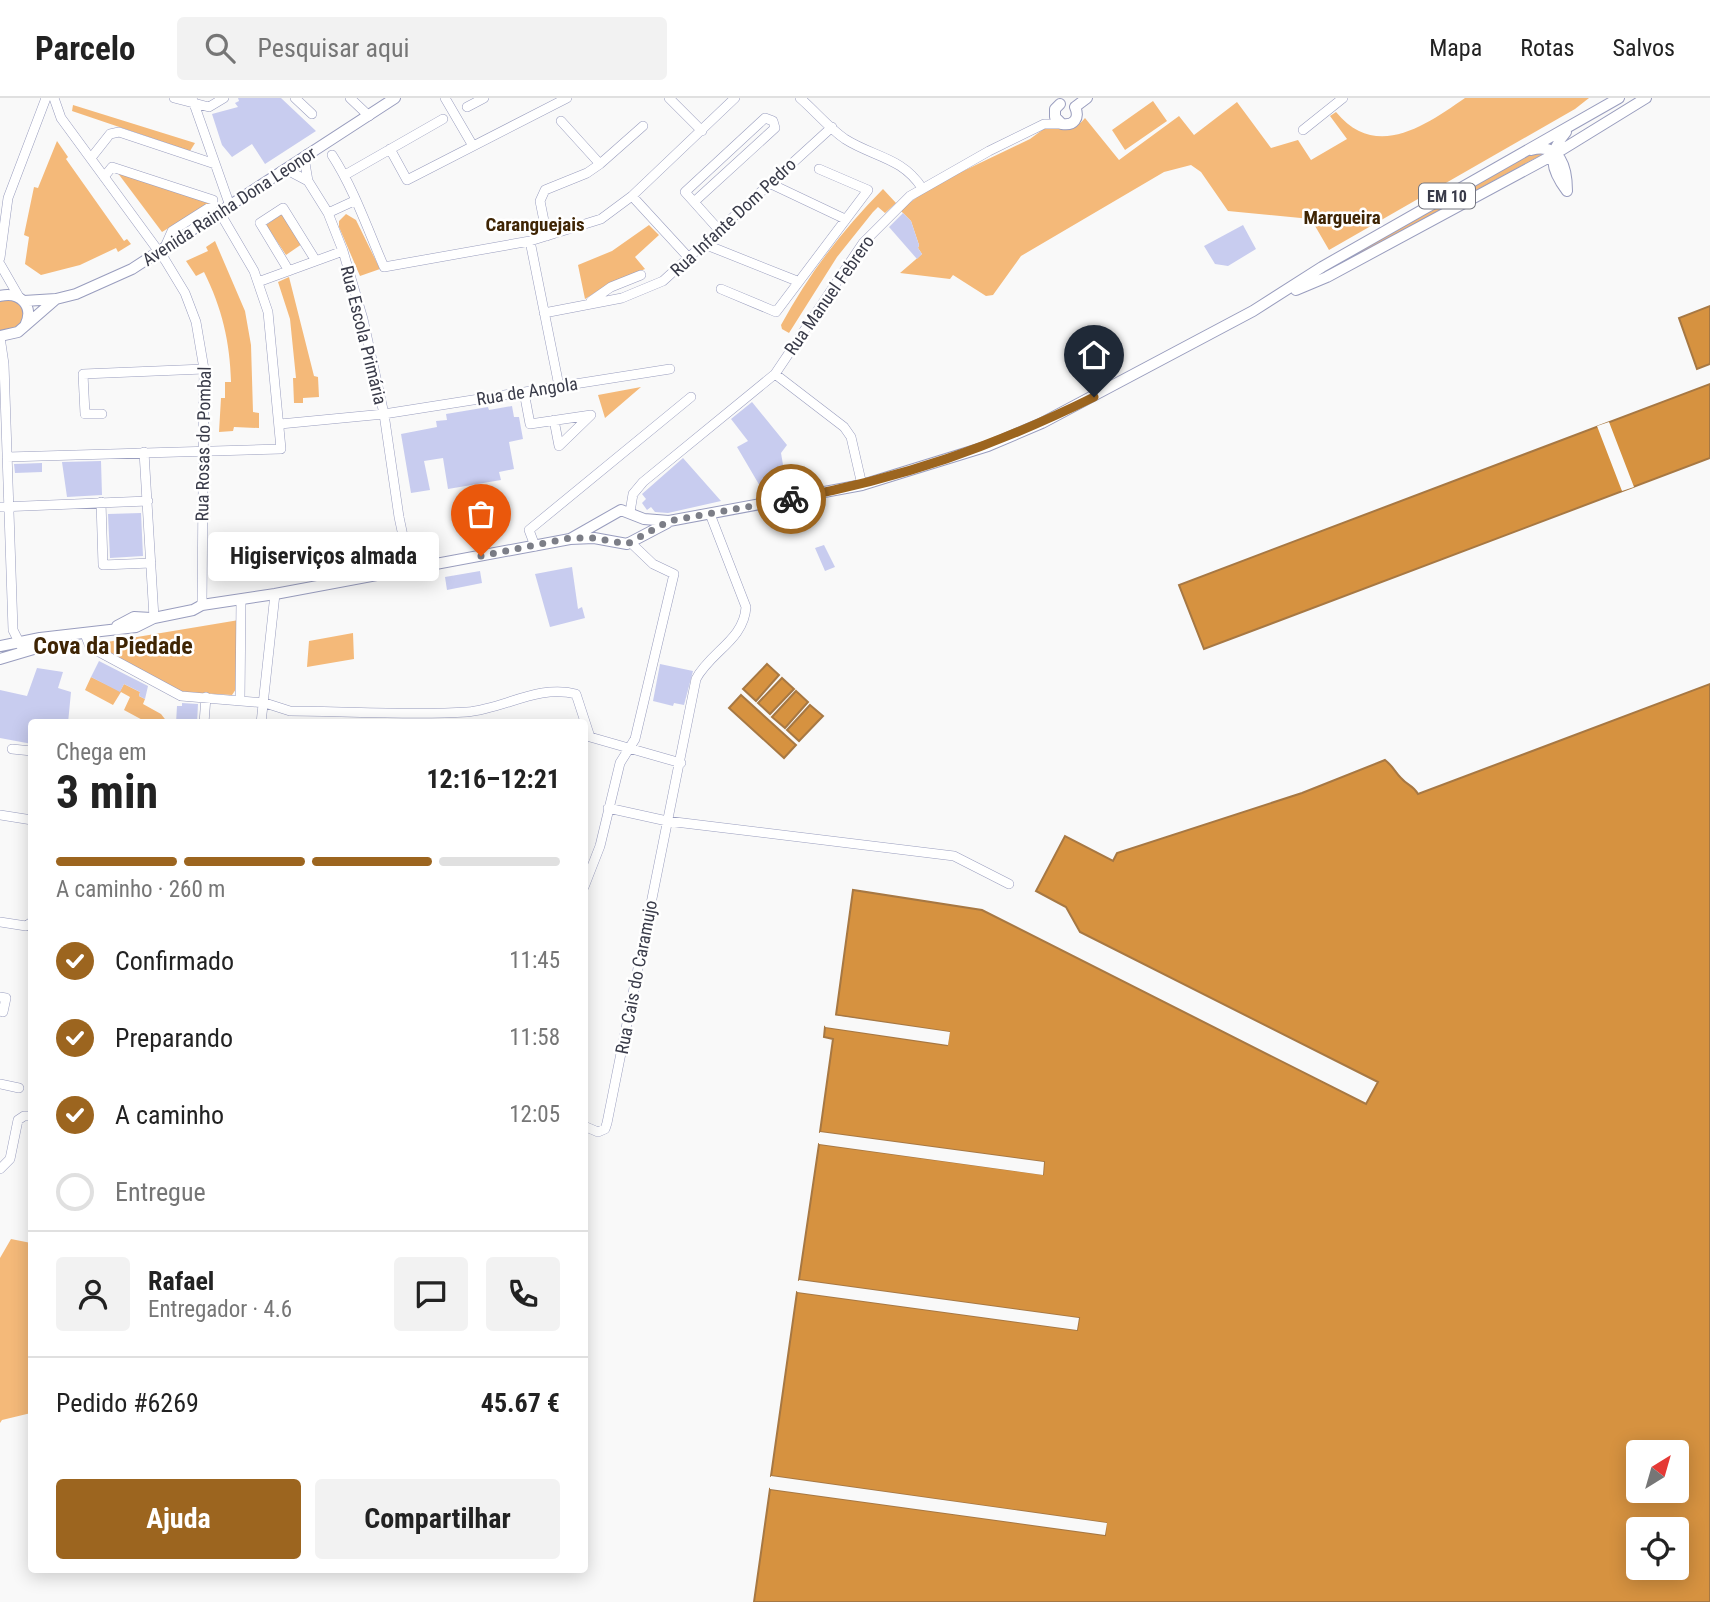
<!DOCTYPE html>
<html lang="pt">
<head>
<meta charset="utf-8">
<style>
  body { margin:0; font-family:"Roboto Condensed",sans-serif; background:#f2f2f2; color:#222; height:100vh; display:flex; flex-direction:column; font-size:26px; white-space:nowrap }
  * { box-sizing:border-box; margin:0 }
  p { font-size:23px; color:#767676 }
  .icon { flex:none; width:38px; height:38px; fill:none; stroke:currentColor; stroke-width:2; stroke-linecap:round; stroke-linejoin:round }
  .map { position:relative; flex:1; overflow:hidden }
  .side { position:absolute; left:28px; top:621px; width:560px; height:854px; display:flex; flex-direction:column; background:#fff; border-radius:7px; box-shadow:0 4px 18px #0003 }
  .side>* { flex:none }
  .needle { width:46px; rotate:37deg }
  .fabs { position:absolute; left:1626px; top:1342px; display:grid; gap:14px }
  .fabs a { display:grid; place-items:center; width:63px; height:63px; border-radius:7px; background:#fff; box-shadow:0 4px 18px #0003; font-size:35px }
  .pin { position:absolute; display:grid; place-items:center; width:60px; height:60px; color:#fff; margin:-72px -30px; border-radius:50% 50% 50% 0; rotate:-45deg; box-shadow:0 0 7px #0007 }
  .pin .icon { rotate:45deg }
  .courier { position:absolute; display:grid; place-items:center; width:70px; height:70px; margin:-35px; border:5px solid #9c651f; border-radius:50%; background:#fff; color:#222; box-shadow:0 2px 9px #0007 }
  .bubble { position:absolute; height:49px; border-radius:7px; background:#fff; box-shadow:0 4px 18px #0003; font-size:23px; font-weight:700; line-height:49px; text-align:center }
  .head em { font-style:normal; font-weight:700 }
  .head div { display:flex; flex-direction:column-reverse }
  .head { display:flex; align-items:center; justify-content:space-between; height:119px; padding:0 28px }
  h1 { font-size:46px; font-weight:700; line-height:52px }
  .bar { display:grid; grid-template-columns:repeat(4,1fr); gap:10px 7px; align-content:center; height:84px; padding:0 28px }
  .bar i { height:9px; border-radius:5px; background:#e0e0e0 }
  .bar .current { background:#9c651f }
  .bar p { grid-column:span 4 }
  .line { display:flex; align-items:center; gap:18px; padding:0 28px; border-top:2px solid #e0e0e0 }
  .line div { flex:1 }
  .round { display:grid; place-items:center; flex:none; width:74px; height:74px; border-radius:7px; background:#f2f2f2 }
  ol { padding:0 28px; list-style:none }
  li { display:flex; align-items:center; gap:21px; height:77px }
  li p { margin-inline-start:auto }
  li .icon { padding:7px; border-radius:50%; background:#9c651f; color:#fff; stroke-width:4 }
  li:last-child { color:#767676 }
  li i { width:38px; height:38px; border:4px solid #e0e0e0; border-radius:50% }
  .action { display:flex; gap:14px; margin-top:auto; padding:14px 28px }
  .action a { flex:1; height:80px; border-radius:7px; background:#9c651f; color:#fff; font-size:28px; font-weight:700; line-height:80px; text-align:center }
  .action a+a { background:#f2f2f2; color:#222 }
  header { display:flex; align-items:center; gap:42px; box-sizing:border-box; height:98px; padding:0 35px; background:#fff; border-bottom:2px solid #e0e0e0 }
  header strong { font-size:33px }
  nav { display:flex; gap:38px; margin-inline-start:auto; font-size:24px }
  .search { width:490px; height:63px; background:#f2f2f2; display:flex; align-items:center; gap:18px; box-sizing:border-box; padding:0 24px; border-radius:7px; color:#767676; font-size:26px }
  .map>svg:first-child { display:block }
</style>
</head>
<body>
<header>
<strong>Parcelo</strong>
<div class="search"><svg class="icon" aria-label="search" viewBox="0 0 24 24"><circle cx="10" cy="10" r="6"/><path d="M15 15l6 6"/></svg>Pesquisar aqui</div>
<nav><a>Mapa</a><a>Rotas</a><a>Salvos</a></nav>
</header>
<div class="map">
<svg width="1710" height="1504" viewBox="0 0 1710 1504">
  <rect width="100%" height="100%" fill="#f9f9f9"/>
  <path fill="#f4b979" d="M 1465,0 L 1589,0 L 1575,11 L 1329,152 L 1311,121 L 1228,113 L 1201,74 L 1191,67 L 1164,74 L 1021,158 L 993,197 L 986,198 L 953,177 L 950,181 L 900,175 L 922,156 L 918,150 L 919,147 L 911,123 L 900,112 L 932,88 L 1030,41 L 1045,30 C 1063,30 1074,34 1085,20 L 1119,62 L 1179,18 L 1194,37 L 1237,4 L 1271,50 L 1298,42 L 1311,62 L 1347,41 L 1330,18 L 1336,14 C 1376,63 1426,27 1465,0 Z
    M 1153,3 L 1167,23 L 1125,52 L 1112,32 Z
    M 73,7 L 195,45 L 190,53 L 72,13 Z
    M 57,43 L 68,59 L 66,61 L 124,143 L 127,141 L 131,146 L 118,154 L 116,150 L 80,167 L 41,177 L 25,166 L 29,139 L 24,137 L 34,89 L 38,90 Z
    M 1530,55 L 1543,56 L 1324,175 L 1323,173 Z
    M 117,74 L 210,105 L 162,134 Z
    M 883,91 L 896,105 L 885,115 L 878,109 L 873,114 L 837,159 L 789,235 L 782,231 L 781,227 C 808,177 843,131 883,91 Z
    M 282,116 L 302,146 L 286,157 L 266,127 Z
    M 346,116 L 356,122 L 380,171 L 360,178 L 339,129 L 339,123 Z
    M 649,127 L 659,137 L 635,159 L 645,171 L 607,187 L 585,201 L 578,167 L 612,153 Z
    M 215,143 L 245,213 L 251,247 L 253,314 L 259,315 L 259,330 L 234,329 L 233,333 L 219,334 L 221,300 L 225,300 L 225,284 L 231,284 C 230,244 222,210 204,174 L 196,178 L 186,163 L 208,153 L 206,149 Z
    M 289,179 L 314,278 L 318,279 L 319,299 L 303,300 L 303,305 L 294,305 L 293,280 L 296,280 L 290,221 L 278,184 Z
    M 3,199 L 26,208 L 22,227 L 0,237 L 0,200 Z
    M 641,289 L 605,320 L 598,297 Z
    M 239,522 L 236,591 L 232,597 L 182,594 L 101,551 L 107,544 Z
    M 353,535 L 354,561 L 307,569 L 309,543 Z
    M 91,579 L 120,593 L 124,586 L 140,594 L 139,598 L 145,601 L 143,606 L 161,616 L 168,625 L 148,625 L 124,612 L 130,599 L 121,594 L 113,607 L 85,592 Z
    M 11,1141 L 31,1145 L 31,1315 L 2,1322 L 0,1325 L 0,1160 Z"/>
  <path fill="#d69240" stroke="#a77843" stroke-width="2" fill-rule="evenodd" d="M 1710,208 L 1710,266 L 1697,271 L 1679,220 Z
    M 1710,286 L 1710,360 L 1204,551 L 1179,487 Z
    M 767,566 L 779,577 L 756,603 L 743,591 Z
    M 782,580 L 794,591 L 770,616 L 758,605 Z
    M 1710,586 L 1710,1504 L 754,1504 L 770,1391 L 1105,1437 L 1106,1425 L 771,1378 L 797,1194 L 1077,1232 L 1079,1220 L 799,1182 L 819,1046 L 1043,1076 L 1044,1064 L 820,1034 L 833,941 L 824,939 L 825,929 L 947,947 L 949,934 L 836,917 L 853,792 L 982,812 L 1366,1006 L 1378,984 L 1080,834 L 1066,809 L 1036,793 L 1065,738 L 1113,763 L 1117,755 L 1302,695 L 1385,662 C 1393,668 1395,674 1401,680 C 1408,688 1413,687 1418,696 ZM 1638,1354 L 1676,1354 L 1676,1393 L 1638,1393 ZM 1638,1432 L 1676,1432 L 1676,1470 L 1638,1470 Z
    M 796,593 L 808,604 L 785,630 L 772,619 Z
    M 741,597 L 796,647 L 784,660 L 729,610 Z
    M 810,607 L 823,618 L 799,643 L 787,632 Z"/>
  <path fill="#f9f9f9" d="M 1609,324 L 1634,389 L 1622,393 L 1597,328 Z
    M 832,917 L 950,934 L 948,947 L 825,929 L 826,926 L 945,943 L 946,937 L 835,921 Z
    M 820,1034 L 1044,1064 L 1043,1077 L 819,1046 L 819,1043 L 1040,1073 L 1040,1067 L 820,1037 Z
    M 799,1182 L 1079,1220 L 1077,1232 L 797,1194 L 798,1190 L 1074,1228 L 1075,1223 L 799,1185 Z
    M 771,1378 L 1107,1425 L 1105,1437 L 770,1391 L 770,1387 L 1102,1434 L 1103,1428 L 771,1382 Z"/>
  <path fill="#c8ccef" d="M 238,0 L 281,0 L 316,33 L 265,66 L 252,46 L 232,59 L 222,47 L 212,16 L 238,9 L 235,5 L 239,3 Z
    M 903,115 L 911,123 L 919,147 L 918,150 L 922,156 L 917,161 L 889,129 Z
    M 1243,127 L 1256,151 L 1228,168 L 1215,166 L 1204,148 Z
    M 752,304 L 787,347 L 781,355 L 787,390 L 764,395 L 737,349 L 748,343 L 731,321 Z
    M 512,308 L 514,319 L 519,319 L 523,341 L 509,344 L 514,371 L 499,374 L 501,382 L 448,391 L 443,360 L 424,363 L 430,392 L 411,395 L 401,336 L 437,329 L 436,323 L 447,322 L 446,316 L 488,309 L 489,312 Z
    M 683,360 L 721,403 L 668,415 L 655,414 L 651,409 L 647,412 L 642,405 L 646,401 L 642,396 Z
    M 101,363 L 102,397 L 67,399 L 62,364 Z
    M 42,365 L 42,374 L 15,375 L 14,366 Z
    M 141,415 L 143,458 L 110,460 L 108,416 Z
    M 824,447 L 835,469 L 825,473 L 815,450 Z
    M 572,469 L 578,511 L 582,509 L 585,520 L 550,529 L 535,476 Z
    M 480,473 L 482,485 L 447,492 L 445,479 Z
    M 99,563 L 148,588 L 145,601 L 139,598 L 140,594 L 124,586 L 120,594 L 91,579 Z
    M 660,566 L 693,573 L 684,607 L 674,605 L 673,608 L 653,603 Z
    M 37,570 L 63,574 L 58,590 L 71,594 L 68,625 L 32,625 L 32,646 L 0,640 L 0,592 L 27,598 Z
    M 182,605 L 198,606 L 197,625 L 176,625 L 177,608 L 182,608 Z"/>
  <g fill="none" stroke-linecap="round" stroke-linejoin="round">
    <g stroke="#999dbe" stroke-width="10">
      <path id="minor" d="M 54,0 L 61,20 L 165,162 L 185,195 L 196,224 L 204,271 L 202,507
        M 174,0 L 209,9 L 224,0
        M 192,0 L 230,108
        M 295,0 L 312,16
        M 350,0 L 369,18
        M 445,0 L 473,48
        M 669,0 L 702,33
        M 800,0 C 815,13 829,30 845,41 C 873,59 902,59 922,90
        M 467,9 L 484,0
        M 1303,32 L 1343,0
        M 390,51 L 407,82 L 567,0
        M 307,56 L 305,65 L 308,83 L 328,115 L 343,153 L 363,221 L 384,316 L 399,419 L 410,471
        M 332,57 C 354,91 368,132 384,169 L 530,143 L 601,121 L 632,98 L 735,0
        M 91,60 L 110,36 L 119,34 L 215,66
        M 600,66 L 643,28
        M 281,73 L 291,74 L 308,83
        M 345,77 L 443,21
        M 104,79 L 112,69 L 213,102 L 213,107 L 172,133 L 164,151
        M 769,85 L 845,121
        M 632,98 L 689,160
        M 694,104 L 685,94 L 765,20 L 773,23 L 775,30 L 694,104 L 719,132
        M 328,115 L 354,103
        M 547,138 L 540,103 L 545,92 L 587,75 L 600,66 L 561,23
        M 530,143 L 559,288
        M 704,146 L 797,183
        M 0,160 L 8,100 L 46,0
        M 0,166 L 19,199
        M 289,173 L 260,125 L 283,110 L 316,163
        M 258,184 L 343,153
        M 721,191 L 776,214 L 868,92 L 819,71
        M 591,203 L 611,189 L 641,177
        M 544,215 L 622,200 L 663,183 L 832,29
        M 0,239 L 4,266 L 13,532 L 22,550
        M 775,276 L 844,329 L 851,339 L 862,387
        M 524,294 L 530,326 L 591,317 L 559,348 L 554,322
        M 102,316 L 85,316 L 83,276 L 204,271
        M 280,326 L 384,316 L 670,271
        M 144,354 L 154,520
        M 7,359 L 281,351 L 268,214 L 254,173 L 220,115
        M 101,404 L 103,467 L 151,465
        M 0,409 L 148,403
        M 630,414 L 633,396 L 643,384 L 775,276 L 863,145 L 910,98 L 989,53 L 1044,26 L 1062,26
        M 535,448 L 529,432 L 691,299
        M 85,536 L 90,549 L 181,598 L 265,605 L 290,613 C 346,613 411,618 467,614 C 504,611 538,586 576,596 L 590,639 L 681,665
        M 240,602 L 241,502
        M 204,625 L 206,599
        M 261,625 L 275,496
        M 12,651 L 32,653
        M 608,710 L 667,723 L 954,758 L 1009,786
        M 0,717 L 32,722
        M 584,789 L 600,748 L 620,665 L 635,641 L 674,476 L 653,466 L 631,445
        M 0,824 L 26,828 L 32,824
        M 0,899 L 6,900 L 3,914 L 0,913
        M 0,986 L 19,990
        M 584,1028 L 598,1034 L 605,1031 L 607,1025 L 696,581 C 710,554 744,542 746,509 L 710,416
        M 0,1071 L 10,1061 L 18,1022 L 24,1018 L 32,1018"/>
    </g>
    <g stroke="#999dbe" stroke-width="12">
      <path id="major" d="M 1060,6 L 1055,11 L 1055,19 L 1062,26 C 1074,28 1080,20 1075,9
        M 1075,9 L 1087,0
        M 1566,34 C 1547,56 1551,72 1567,93
        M 1531,52 C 1561,44 1567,71 1567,93
        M 1296,192 L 1327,179 L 1555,56 L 1646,0
        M 0,198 C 20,193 35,208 25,228
        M 24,203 L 56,201 L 76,196 L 132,171 L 395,0
        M 0,238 L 18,234 L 56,201
        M 570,441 L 621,412 L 644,421 L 669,423 L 862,387 L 988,348 L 1042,325 L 1253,213 L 1322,169 L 1619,0
        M 117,528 L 134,519 L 151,520
        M 0,548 L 40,540 L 136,529 L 154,520 L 193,512 L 202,507 L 275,496 L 570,441 L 594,440 L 627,446 L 667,425
        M 0,561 L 64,542"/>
    </g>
    <use href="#minor" stroke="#fff" stroke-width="9"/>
    <use href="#major" stroke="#fff" stroke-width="10"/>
  </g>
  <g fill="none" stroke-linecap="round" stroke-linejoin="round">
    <path stroke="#7c7e87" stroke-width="7" stroke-dasharray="0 12.6" d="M 481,458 L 570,440 L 594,440 L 627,446 L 669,423 L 791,401"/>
    <path stroke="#9c651f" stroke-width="9" d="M 791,401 C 902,380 993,349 1094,299"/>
  </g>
  <g text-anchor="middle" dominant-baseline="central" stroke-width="5" stroke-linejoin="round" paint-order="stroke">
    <rect fill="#fff" stroke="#747680" stroke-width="2" x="1419" y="85.5" width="56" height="25" rx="5"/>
    <g font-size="16" font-weight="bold" fill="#393b49">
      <text x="1447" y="98">EM 10</text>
    </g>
    <g font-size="18" fill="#393b49" stroke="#fff">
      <text transform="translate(229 108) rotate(-33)">Avenida Rainha Dona Leonor</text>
      <text transform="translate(733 119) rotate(-43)">Rua Infante Dom Pedro</text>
      <text transform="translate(829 197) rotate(-55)">Rua Manuel Febrero</text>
      <text transform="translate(364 237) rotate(76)">Rua Escola Primária</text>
      <text transform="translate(527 293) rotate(-9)">Rua de Angola</text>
      <text transform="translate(203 346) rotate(-89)">Rua Rosas do Pombal</text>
      <text transform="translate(636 879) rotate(-79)">Rua Cais do Caramujo</text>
    </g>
    <g font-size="19" font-weight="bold" fill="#3f2504" stroke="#fff">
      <text x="1342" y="119">Margueira</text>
      <text x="535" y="126">Caranguejais</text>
    </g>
    <g font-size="24" font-weight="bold" fill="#3f2504" stroke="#fff">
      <text x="113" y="548">Cova da Piedade</text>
    </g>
  </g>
</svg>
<div class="fabs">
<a><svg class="needle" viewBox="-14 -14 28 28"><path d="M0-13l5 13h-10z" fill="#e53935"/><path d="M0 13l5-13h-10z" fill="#767676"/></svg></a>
<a><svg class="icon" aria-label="locate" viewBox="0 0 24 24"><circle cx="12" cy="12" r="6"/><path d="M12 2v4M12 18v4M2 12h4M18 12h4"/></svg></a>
</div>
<div class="pin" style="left:481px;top:458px;background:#ea580c"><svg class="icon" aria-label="bag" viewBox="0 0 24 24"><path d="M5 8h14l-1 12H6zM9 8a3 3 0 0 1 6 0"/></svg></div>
<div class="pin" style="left:1094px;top:299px;background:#1f2937"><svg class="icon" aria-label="home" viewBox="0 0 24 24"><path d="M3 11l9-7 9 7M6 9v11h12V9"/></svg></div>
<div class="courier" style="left:791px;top:401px"><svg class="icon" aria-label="bike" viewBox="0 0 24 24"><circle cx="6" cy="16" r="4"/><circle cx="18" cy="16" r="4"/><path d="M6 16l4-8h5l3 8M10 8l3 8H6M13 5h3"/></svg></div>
<div class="bubble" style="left:208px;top:434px;width:231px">Higiserviços almada</div>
<section class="side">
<div class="head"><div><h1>3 min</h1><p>Chega em</p></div><em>12:16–12:21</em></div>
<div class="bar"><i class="current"></i><i class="current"></i><i class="current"></i><i></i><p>A caminho · 260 m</p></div>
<ol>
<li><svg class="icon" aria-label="check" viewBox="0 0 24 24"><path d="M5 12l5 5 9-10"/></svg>Confirmado<p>11:45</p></li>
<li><svg class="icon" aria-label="check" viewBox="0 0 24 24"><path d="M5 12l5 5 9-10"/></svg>Preparando<p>11:58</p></li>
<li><svg class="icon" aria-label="check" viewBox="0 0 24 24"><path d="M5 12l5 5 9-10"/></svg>A caminho<p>12:05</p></li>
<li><i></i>Entregue</li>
</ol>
<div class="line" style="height:126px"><a class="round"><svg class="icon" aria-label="person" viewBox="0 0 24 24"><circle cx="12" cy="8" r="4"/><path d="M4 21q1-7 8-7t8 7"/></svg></a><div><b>Rafael</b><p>Entregador · 4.6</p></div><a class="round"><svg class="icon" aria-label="chat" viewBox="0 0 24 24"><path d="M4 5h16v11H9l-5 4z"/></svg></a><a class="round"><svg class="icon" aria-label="phone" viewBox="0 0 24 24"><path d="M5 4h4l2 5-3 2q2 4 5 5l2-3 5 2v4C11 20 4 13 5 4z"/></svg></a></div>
<div class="line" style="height:91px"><div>Pedido #6269</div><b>45.67 €</b></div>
<div class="action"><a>Ajuda</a><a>Compartilhar</a></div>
</section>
</div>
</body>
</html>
